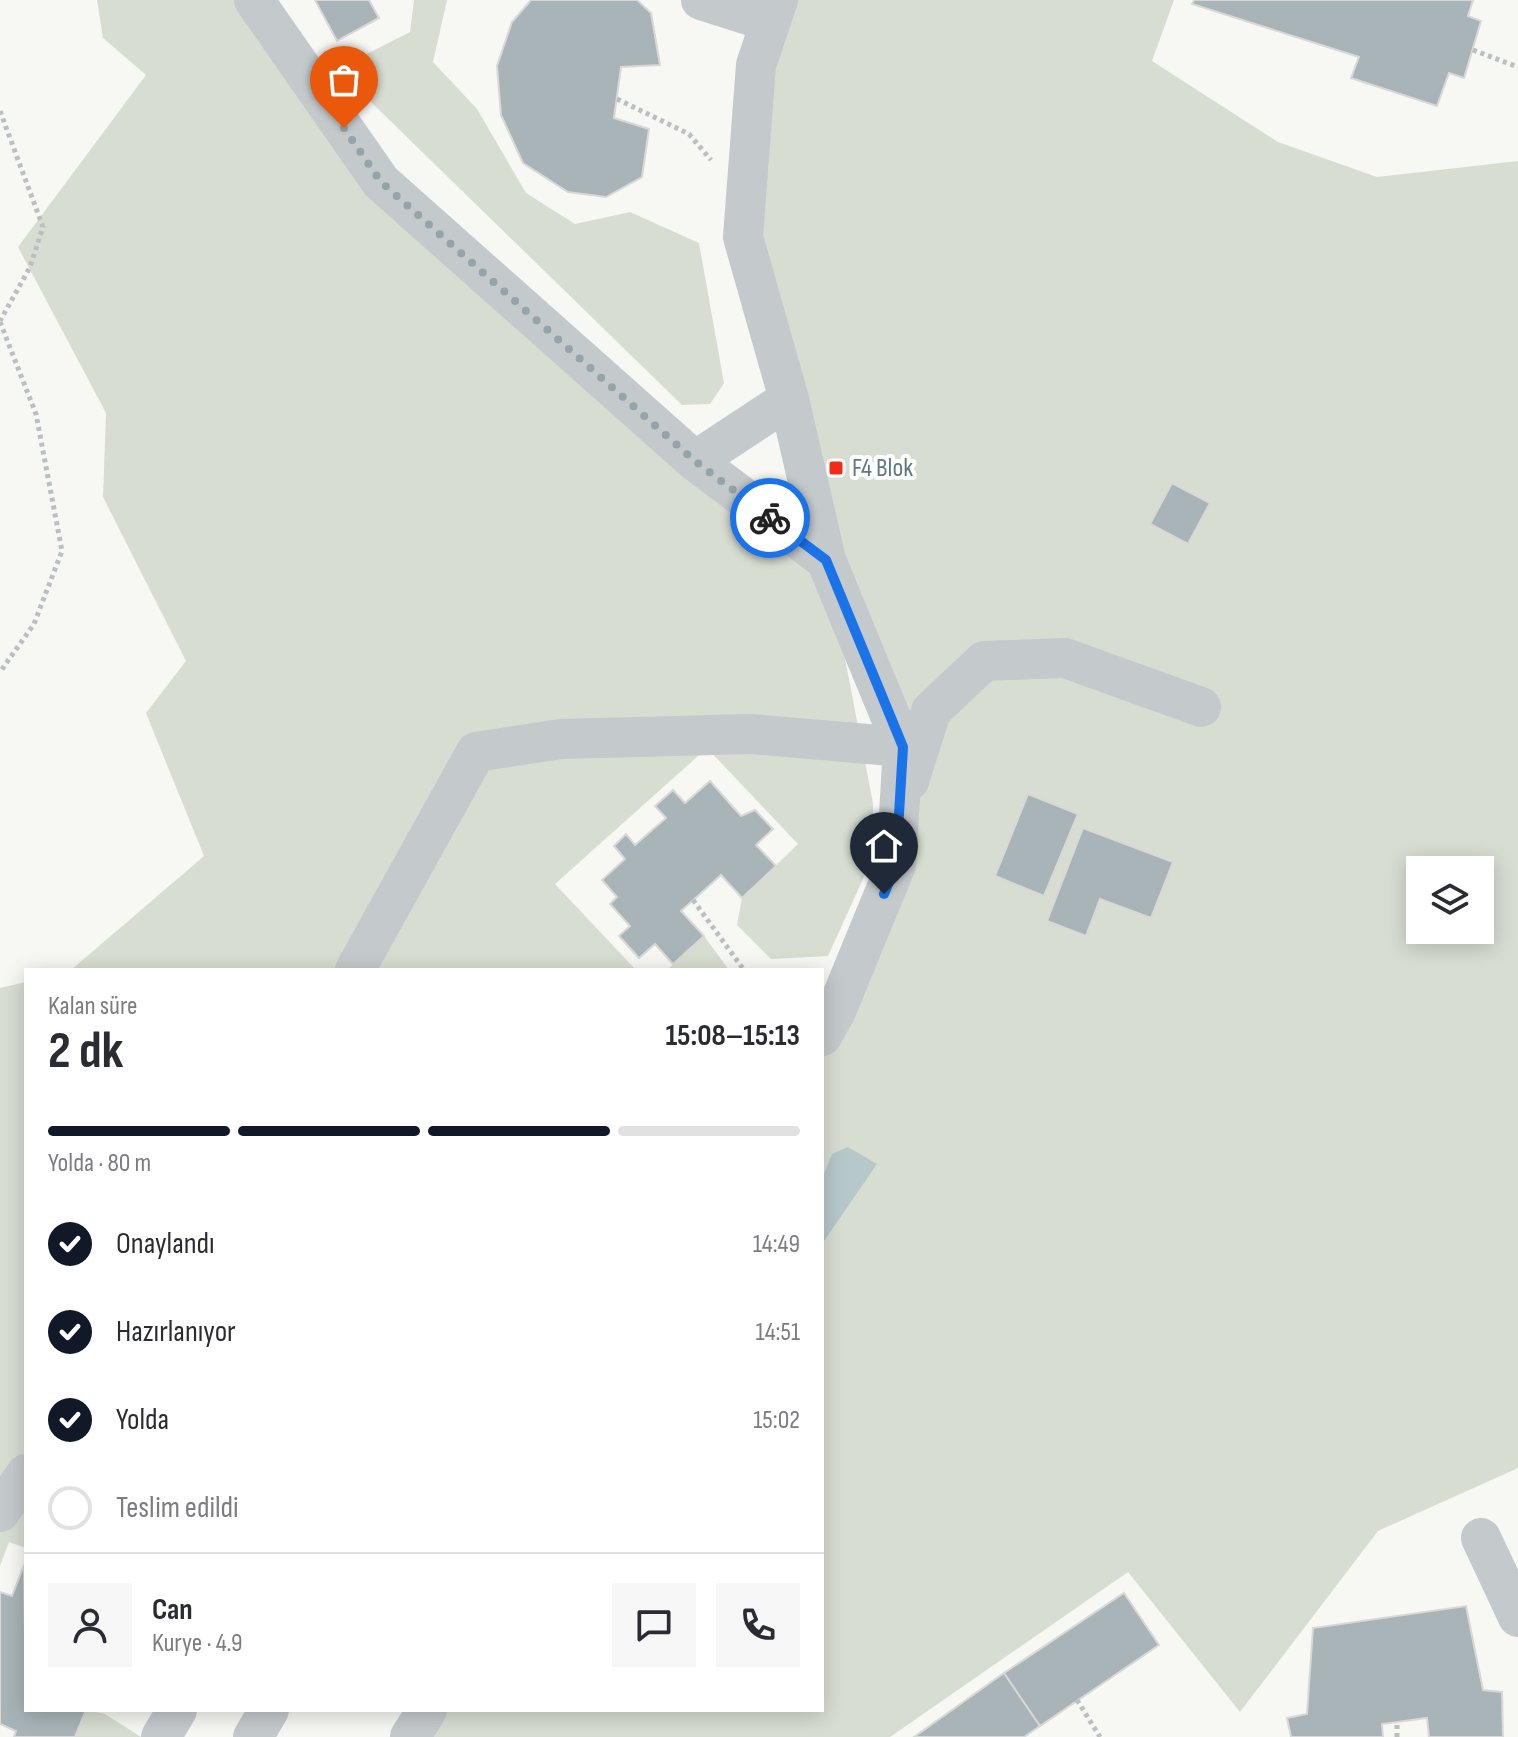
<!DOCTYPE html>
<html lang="tr">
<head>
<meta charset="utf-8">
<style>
  body { margin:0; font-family:"Sofia Sans Condensed",sans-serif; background:#f7f7f7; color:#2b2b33; height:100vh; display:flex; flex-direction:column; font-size:30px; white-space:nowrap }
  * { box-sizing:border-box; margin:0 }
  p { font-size:26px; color:#7c7c81 }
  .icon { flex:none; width:44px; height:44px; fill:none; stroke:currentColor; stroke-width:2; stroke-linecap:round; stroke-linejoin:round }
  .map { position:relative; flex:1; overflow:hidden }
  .details { position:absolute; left:24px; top:968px; width:800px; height:744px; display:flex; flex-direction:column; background:#fff; border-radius:0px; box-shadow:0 4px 20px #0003 }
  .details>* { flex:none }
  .buttons { position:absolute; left:1406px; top:856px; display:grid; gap:16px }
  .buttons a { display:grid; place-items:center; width:88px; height:88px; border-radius:0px; background:#fff; box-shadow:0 4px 20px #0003; font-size:40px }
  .pin { position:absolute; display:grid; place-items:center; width:68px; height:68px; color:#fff; margin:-82px -34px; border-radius:50% 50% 50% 0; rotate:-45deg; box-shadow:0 0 8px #0007 }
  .pin .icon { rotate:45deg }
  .courier { position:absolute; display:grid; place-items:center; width:80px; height:80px; margin:-40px; border:6px solid #1a73e8; border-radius:50%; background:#fff; color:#222; box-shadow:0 2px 10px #0007 }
  .headline em { font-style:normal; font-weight:700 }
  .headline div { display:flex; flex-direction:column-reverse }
  .headline { display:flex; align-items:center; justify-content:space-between; height:136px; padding:0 24px }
  h1 { font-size:52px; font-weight:700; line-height:60px }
  .bar { display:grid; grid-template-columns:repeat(4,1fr); gap:12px 8px; align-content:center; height:96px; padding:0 24px }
  .bar i { height:10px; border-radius:6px; background:#e1e1e2 }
  .bar .selected { background:#111827 }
  .bar p { grid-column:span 4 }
  .line { display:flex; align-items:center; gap:20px; padding:0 24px; border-top:2px solid #e1e1e2 }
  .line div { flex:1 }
  .round { display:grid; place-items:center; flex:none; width:84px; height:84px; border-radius:0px; background:#f7f7f7 }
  ol { padding:0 24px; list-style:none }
  li { display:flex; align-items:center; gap:24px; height:88px }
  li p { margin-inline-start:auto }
  li .icon { padding:8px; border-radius:50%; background:#111827; color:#fff; stroke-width:4 }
  li:last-child { color:#7c7c81 }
  li i { width:44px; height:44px; border:4px solid #e1e1e2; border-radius:50% }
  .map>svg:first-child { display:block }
</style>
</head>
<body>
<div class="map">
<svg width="1518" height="1737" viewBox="0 0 1518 1737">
  <rect width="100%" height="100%" fill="#f7f7f3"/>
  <path fill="#d8ddd2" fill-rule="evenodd" d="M 97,0 L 254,0 L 380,180 L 825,559 L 743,237 L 778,0 L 1174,0 L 1152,61 L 1278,142 L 1377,177 L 1518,161 L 1518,1468 L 1378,1531 L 1240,1712 L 1128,1572 L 890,1737 L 413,1737 L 430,1710 L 822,1710 L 822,1036 L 896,865 L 903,747 L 827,566 L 873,803 L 873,857 L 828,956 L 771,959 L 737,925 L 742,898 L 798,844 L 707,748 L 555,884 L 636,970 L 71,970 L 204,856 L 146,713 L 186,661 L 103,497 L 106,413 L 18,247 L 146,75 L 103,38 ZM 1420,870 L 1480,870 L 1480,930 L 1420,930 Z
    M 414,0 L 447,0 L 433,62 L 477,109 L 526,193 L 575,224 L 630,212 L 699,243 L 724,383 L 710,404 L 682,405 L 337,69 L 410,32 Z
    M 704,936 L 729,970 L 667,970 Z
    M 26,982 L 26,1548 L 9,1542 L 0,1566 L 0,988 Z
    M 86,1710 L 105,1714 L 141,1737 L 75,1737 Z"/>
  <path fill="#b7c8ca" d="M 848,1147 L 877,1164 L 822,1244 L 822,1179 L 832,1154 Z"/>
  <path fill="#a8b4b8" stroke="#d9d8d6" stroke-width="2" d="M 315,0 L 369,0 L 379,18 L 337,41 Z
    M 531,0 L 637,0 L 651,13 L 660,65 L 621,67 L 614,118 L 649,129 L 642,177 L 606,197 L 568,192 L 523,163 L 501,115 L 497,66 L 512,22 Z
    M 1194,0 L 1473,0 L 1468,16 L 1481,21 L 1464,78 L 1449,73 L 1437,106 L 1351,78 L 1359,57 L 1192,4 Z
    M 1172,483 L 1210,503 L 1188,544 L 1150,524 Z
    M 710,781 L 741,816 L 755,810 L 773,829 L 756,845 L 776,866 L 742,898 L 721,875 L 681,911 L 704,936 L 673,964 L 655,944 L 639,958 L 619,936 L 630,926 L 610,904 L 617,897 L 602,880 L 625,859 L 614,846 L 626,834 L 635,845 L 666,818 L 655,806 L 673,790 L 685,803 Z
    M 1028,794 L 1078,814 L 1044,896 L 995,876 Z
    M 1083,828 L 1173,862 L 1151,918 L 1100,899 L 1086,936 L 1047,921 Z
    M 24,1565 L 26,1710 L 86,1710 L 75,1737 L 14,1737 L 16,1731 L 0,1724 L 0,1592 L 12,1596 Z
    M 1124,1593 L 1159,1645 L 1040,1726 L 1004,1673 Z
    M 1466,1606 L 1483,1690 L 1502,1692 L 1503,1737 L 1429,1737 L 1427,1718 L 1382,1724 L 1383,1737 L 1291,1737 L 1287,1718 L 1307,1714 L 1313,1628 Z
    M 1004,1673 L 1040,1726 L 1024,1737 L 914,1737 Z"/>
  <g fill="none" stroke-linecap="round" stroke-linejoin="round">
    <path stroke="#bbbfc1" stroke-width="5" stroke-dasharray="4 4" stroke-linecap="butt" d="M 1473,50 L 1518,67
      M 617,99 L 689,134 L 711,160
      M 0,111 L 43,227 L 30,267 L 0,321
      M 0,322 L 36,414 L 62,551 L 34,624 L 0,672
      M 693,900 L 744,970
      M 1077,1700 L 1100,1737
      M 1397,1737 L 1397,1722"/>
    <path stroke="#c4c9cc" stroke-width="40" d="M 254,0 L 381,182 L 695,461 L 826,560
      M 701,0 L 770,22
      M 778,0 L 756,65 L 743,237 L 789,399 L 826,560 L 903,747 L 896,865 L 836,1011 L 822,1036
      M 695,461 L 789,399
      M 909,781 L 931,711 L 984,661 L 1065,658 L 1201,707
      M 355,970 L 476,752 L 561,739 L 750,734 L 903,747
      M 0,1512 L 26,1474
      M 1481,1538 L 1518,1617
      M 161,1737 L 177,1710
      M 253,1737 L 269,1710
      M 410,1737 L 427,1710"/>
  </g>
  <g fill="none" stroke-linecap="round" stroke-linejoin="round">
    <path stroke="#94a4a9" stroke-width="8" stroke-dasharray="0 14.4" d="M 344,128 L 381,182 L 695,461 L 770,518"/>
    <path stroke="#1a73e8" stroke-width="10" d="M 770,518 L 826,560 L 903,747 L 896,865 L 884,894"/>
  </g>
  <rect fill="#f32a18" stroke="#fff" stroke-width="3" x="828" y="460" width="16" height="16" rx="4"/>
  <g text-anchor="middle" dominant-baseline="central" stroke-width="8" stroke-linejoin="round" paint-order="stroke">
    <g font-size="26" fill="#5f7881" stroke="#fff" text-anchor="start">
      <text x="852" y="468">F4 Blok</text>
    </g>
  </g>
</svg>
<div class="buttons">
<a><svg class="icon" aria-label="layers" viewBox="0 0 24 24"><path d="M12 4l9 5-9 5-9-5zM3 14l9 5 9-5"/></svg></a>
</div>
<div class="pin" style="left:344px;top:128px;background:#ea580c"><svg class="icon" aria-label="bag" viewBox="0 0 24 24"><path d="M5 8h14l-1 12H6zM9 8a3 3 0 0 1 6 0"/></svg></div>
<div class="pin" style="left:884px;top:894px;background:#1f2937"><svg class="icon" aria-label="home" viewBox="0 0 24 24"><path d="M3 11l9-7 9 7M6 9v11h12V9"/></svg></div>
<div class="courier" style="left:770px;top:518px"><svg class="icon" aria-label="bike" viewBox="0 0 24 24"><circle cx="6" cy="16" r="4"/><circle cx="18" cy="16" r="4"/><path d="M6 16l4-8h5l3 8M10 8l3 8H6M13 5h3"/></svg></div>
<section class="details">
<div class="headline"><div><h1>2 dk</h1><p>Kalan süre</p></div><em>15:08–15:13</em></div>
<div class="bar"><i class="selected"></i><i class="selected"></i><i class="selected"></i><i></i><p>Yolda · 80 m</p></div>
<ol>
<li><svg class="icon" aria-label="check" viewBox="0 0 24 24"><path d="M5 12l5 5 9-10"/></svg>Onaylandı<p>14:49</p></li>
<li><svg class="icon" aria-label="check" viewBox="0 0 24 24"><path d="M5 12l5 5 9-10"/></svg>Hazırlanıyor<p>14:51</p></li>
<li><svg class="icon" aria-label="check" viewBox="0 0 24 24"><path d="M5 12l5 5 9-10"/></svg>Yolda<p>15:02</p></li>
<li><i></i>Teslim edildi</li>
</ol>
<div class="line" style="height:144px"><a class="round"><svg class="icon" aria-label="person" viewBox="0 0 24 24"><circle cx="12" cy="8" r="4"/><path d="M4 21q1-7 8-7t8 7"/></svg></a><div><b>Can</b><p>Kurye · 4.9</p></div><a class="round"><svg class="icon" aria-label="chat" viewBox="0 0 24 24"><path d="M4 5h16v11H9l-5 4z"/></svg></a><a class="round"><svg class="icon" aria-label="phone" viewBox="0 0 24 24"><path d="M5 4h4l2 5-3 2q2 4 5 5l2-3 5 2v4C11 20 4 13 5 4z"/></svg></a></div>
</section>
</div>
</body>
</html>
